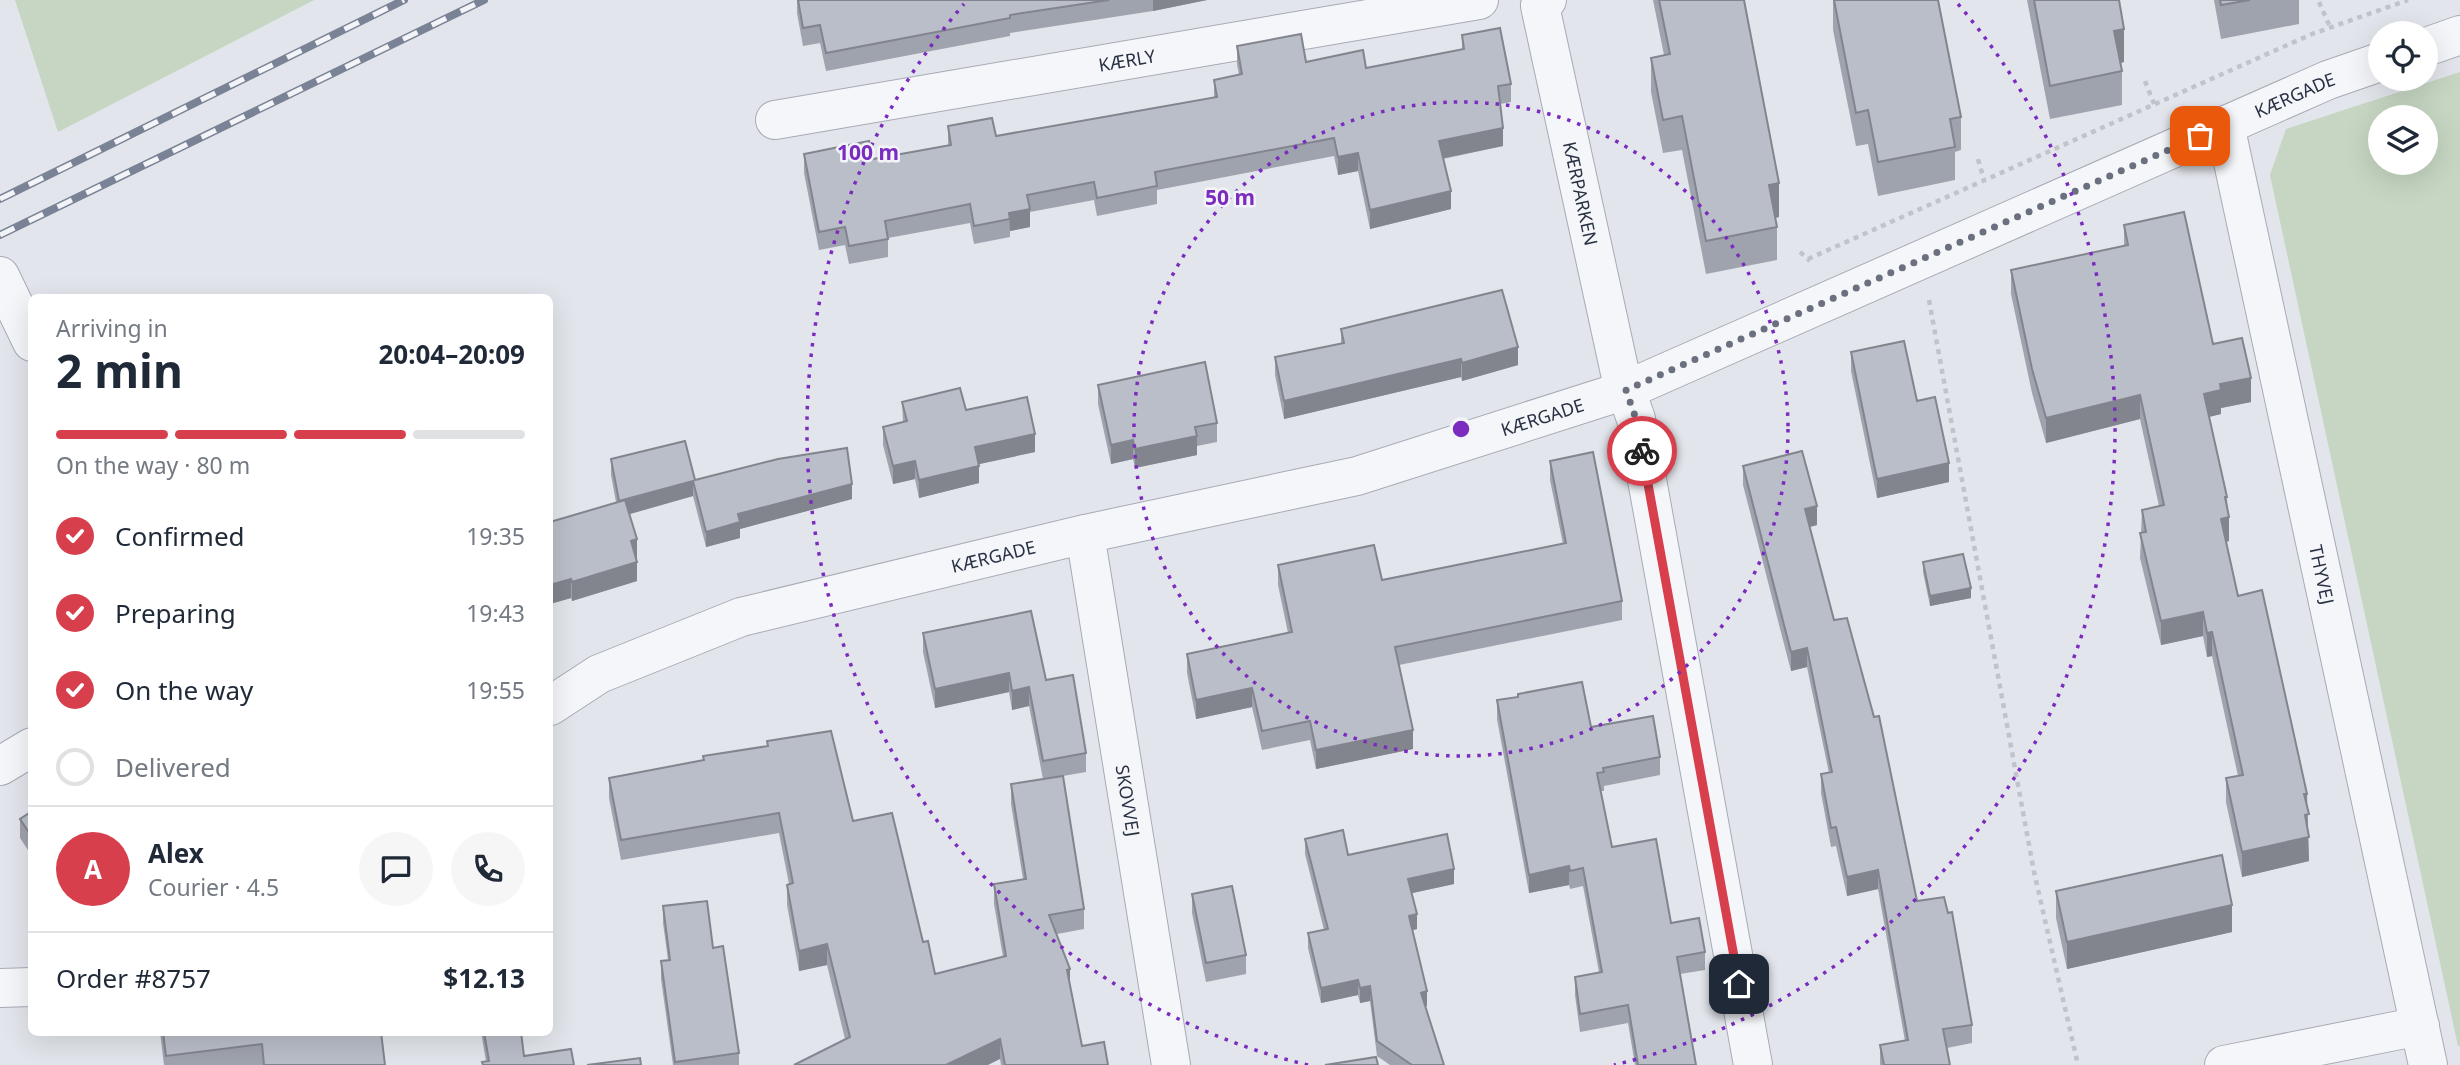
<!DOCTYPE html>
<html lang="en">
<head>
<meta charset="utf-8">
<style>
  body { margin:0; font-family:"Noto Sans",sans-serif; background:#f6f6f7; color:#1f2937; height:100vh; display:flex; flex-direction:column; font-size:26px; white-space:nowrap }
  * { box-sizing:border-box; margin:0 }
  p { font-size:23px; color:#747a83 }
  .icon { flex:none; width:38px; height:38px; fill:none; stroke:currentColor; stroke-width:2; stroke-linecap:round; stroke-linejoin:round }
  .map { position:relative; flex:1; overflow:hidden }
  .drawer { position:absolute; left:28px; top:294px; width:525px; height:742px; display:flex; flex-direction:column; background:#fff; border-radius:10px; box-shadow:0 7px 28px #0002 }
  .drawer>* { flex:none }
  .controls { position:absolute; left:2368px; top:21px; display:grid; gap:14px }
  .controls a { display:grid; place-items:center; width:70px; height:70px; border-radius:50%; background:#fff; box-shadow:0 7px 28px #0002; font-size:35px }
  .pin { position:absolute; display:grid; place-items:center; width:60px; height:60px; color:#fff; margin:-30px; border-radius:14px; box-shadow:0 4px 10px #0006 }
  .courier { position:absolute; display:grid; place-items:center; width:70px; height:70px; margin:-35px; border:5px solid #d83f4d; border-radius:50%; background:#fff; color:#222; box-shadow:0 2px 9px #0007 }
  .head em { font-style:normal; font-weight:700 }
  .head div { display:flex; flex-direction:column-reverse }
  .head { display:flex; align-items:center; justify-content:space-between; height:119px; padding:0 28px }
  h1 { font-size:46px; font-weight:700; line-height:52px }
  .bar { display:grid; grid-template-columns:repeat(4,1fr); gap:10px 7px; align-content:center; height:84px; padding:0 28px }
  .bar i { height:9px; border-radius:5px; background:#e0e1e3 }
  .bar .on { background:#d83f4d }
  .bar p { grid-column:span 4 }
  .line { display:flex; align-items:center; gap:18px; padding:0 28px; border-top:2px solid #e0e1e3 }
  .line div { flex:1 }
  .round { display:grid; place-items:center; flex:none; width:74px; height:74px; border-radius:37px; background:#f6f6f7 }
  ol { padding:0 28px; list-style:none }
  li { display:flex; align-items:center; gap:21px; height:77px }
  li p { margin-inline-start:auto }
  li .icon { padding:7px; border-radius:50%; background:#d83f4d; color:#fff; stroke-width:4 }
  li:last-child { color:#747a83 }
  li i { width:38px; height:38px; border:4px solid #e0e1e3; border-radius:50% }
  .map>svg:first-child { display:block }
</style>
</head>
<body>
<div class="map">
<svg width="2460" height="1065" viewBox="0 0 2460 1065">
  <rect width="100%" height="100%" fill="#e2e5eb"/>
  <path fill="#c6d6c2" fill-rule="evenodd" d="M 15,0 L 314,0 L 58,132 Z
    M 2460,72 L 2460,1046 L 2458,1046 L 2270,175 L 2286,129 ZM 2426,117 L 2426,163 L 2380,163 L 2380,117 Z"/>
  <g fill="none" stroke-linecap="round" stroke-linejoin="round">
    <g stroke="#a7abb6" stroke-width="40">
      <g id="street">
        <path id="s1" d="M 1547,0 L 1540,6 L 1620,373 L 1636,419 L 1753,1065"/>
        <path d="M 2426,47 L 2460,35"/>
        <path id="s2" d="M 775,120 L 1479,0"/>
        <path id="s3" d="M 2225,125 L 2428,1065"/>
        <path d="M 0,276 L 32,342"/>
        <path id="s4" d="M 1085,534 L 1171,1065"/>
        <path id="s5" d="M 550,706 L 599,674 L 741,617 L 1085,534 L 1357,476 L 1626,390 L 2328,80 L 2380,62"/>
        <path d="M 0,766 L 32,747"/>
        <path d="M 0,988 L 32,987"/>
        <path d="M 2224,1065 L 2420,1026"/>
      </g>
    </g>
    <path stroke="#c0c3ca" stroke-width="4.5" stroke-dasharray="5 5" stroke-linecap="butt" d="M 2319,2 L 2330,27
      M 2145,81 L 2154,104
      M 1978,159 L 1984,180
      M 1800,252 L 1810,261
      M 1808,259 L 2312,34 L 2408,0
      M 1929,300 L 2034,872 L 2078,1065"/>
    <use href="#street" stroke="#f5f6f9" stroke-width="38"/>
    <g stroke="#7a8396" stroke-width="8">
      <path id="rail" d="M 0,199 L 404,0
        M 0,235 L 484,0"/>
    </g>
    <use href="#rail" stroke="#f2f4f8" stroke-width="5" stroke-dasharray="16" stroke-linecap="butt"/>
  </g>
  <path fill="#9fa3ad" d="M 797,0 L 1207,0 L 1153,11 L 1010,33 L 1010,36 L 826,71 L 820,43 L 803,46 L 797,13 Z
    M 1653,0 L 1744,0 L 1779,217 L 1775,218 L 1777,227 L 1777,260 L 1706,274 L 1682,150 L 1663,153 L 1651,92 L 1651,58 L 1664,55 Z
    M 1833,0 L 1938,0 L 1961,117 L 1961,150 L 1955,152 L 1955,180 L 1878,196 L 1868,144 L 1856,146 L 1833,30 Z
    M 2027,0 L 2119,0 L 2124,62 L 2120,63 L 2122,71 L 2122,105 L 2050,119 Z
    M 2214,0 L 2299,0 L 2299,24 L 2221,39 Z
    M 1462,35 L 1511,84 L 1511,102 L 1500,104 L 1503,146 L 1443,159 L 1451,209 L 1370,229 L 1358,171 L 1338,175 L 1334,156 L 1157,190 L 1157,204 L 1097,216 L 1094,200 L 1030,212 L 1030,227 L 1010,231 L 1010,237 L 974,244 L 970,223 L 888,238 L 888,257 L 849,264 L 845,245 L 819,250 L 804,173 L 804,154 L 873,159 L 948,145 L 948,126 L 996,136 L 1214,98 L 1214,80 L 1239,75 L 1237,64 L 1237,46 L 1306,62 L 1366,68 L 1462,50 Z
    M 2124,225 L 2213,344 L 2251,402 L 2221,408 L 2221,414 L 2209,417 L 2227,497 L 2229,541 L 2226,542 L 2238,596 L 2307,809 L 2309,861 L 2242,877 L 2226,802 L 2226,778 L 2238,776 L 2212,656 L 2207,657 L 2203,636 L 2161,645 L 2140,558 L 2142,510 L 2159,506 L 2140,419 L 2046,443 L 2032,393 L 2011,294 L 2011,270 L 2124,246 Z
    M 1341,329 L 1518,365 L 1462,381 L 1461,377 L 1284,419 L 1275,375 L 1275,357 L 1341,344 Z
    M 1851,352 L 1917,401 L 1949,482 L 1877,498 L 1851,371 Z
    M 1098,385 L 1217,423 L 1217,442 L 1197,446 L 1197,455 L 1135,468 L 1133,459 L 1111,464 L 1098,404 Z
    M 902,402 L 966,410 L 1035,452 L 979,464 L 979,483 L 919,498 L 915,479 L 893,484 L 883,445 L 883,427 L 903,422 Z
    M 611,459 L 695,480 L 852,499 L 740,529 L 740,538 L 706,547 L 693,496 L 630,514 L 637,558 L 636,559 L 637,581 L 572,601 L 571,598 L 550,604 L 616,502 L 611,475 Z
    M 1550,461 L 1622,601 L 1622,620 L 1399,665 L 1413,749 L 1316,769 L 1310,740 L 1262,750 L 1252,707 L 1196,719 L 1187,673 L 1187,654 L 1288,633 L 1278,585 L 1278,565 L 1382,580 L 1563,544 L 1550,480 Z
    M 1743,466 L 1817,525 L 1810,527 L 1834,620 L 1917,901 L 1972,1025 L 1972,1043 L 1947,1048 L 1950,1065 L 1880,1065 L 1880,1045 L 1905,1041 L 1878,889 L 1847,896 L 1836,846 L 1831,847 L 1821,793 L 1821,774 L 1829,773 L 1807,667 L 1791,671 L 1743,485 Z
    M 1923,562 L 1971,598 L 1930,606 L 1923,572 Z
    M 923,633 L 1046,680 L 1086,753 L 1086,772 L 1063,776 L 1084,909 L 1084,929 L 1057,934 L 1070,986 L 1082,1046 L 1108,1065 L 1001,1065 L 1000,1059 L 845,1039 L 827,965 L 799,971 L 787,905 L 787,885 L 789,884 L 779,833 L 621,860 L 609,798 L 609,778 L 703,761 L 703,756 L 767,746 L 767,741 L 853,821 L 923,942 L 935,974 L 1003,957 L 994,904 L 994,884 L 1023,879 L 1011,804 L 1011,784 L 1043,779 L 1029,706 L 1012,710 L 1009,692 L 935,708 L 923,652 Z
    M 1497,700 L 1591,727 L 1660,757 L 1660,775 L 1604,786 L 1604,791 L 1601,791 L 1612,847 L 1671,923 L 1705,952 L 1705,970 L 1680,974 L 1696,1065 L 1635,1065 L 1628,1023 L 1580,1032 L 1575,995 L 1575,977 L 1599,972 L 1583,886 L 1570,889 L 1569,885 L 1529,893 L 1497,719 Z
    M 32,811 L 32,856 L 20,838 L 20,819 Z
    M 1305,839 L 1348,855 L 1454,884 L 1412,893 L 1417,929 L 1412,930 L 1427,1006 L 1425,1006 L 1444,1065 L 1390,1065 L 1377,1056 L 1370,1001 L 1360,1003 L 1358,995 L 1321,1003 L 1308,948 L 1308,933 L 1324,930 L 1305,854 Z
    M 2056,891 L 2232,932 L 2067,969 L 2056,918 Z
    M 1192,894 L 1246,955 L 1246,974 L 1206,982 L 1192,913 Z
    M 663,906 L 713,948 L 739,1053 L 739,1065 L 673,1065 L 661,979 L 661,961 L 668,960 L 663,923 Z
    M 160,1032 L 381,1032 L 385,1065 L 164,1065 Z
    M 481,1032 L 521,1032 L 524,1056 L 486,1061 Z"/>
  <path fill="#82858d" d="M 1153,0 L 1207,0 L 1153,11 Z
    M 2124,29 L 2124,62 L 2114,65 L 2114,31 Z
    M 1503,128 L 1503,146 L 1439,159 L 1439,141 Z
    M 1358,153 L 1358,171 L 1338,175 L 1338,157 Z
    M 1779,183 L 1779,217 L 1769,219 L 1769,185 Z
    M 1451,191 L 1451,209 L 1370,229 L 1370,210 Z
    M 1030,209 L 1030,227 L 1010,231 L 1009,213 Z
    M 1518,347 L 1518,365 L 1462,381 L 1462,363 Z
    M 1461,359 L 1461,377 L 1284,419 L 1284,401 Z
    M 2251,378 L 2251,402 L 2221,408 L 2221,414 L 2204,418 L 2204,394 L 2220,384 Z
    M 2140,395 L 2140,419 L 2046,443 L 2046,418 Z
    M 1035,434 L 1035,452 L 975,465 L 975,447 Z
    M 1197,436 L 1197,455 L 1135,468 L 1135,449 Z
    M 1133,440 L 1133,459 L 1111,464 L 1111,445 Z
    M 915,461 L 915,479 L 893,484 L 893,466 Z
    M 1949,463 L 1949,482 L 1877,498 L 1877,479 Z
    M 979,466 L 979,483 L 919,498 L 919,480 Z
    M 693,481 L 693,496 L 619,517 L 619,502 Z
    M 852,484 L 852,499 L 740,529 L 740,538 L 706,547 L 706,532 L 738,514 Z
    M 1817,506 L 1817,525 L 1805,528 L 1805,509 Z
    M 2229,517 L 2229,541 L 2221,543 L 2221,519 Z
    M 637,539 L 637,558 L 631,561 L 631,541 Z
    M 637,562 L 637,581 L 572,601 L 572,582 Z
    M 571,579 L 571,598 L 550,604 L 550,585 Z
    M 1971,588 L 1971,598 L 1930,606 L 1930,596 Z
    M 2203,612 L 2203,636 L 2161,645 L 2161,621 Z
    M 2212,632 L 2212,656 L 2207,657 L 2207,633 Z
    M 1807,648 L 1807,667 L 1791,671 L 1791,652 Z
    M 1009,673 L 1009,692 L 935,708 L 935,689 Z
    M 1029,687 L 1029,706 L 1012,710 L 1012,691 Z
    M 1252,688 L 1252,707 L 1196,719 L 1196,700 Z
    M 1413,730 L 1413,749 L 1316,769 L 1316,750 Z
    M 2304,794 L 2307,794 L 2309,861 L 2242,877 L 2242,852 Z
    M 1569,866 L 1569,885 L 1529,893 L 1529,875 Z
    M 1454,869 L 1454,884 L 1408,894 L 1408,879 Z
    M 1878,870 L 1878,889 L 1847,896 L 1847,877 Z
    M 2232,905 L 2232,932 L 2067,969 L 2067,942 Z
    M 1417,914 L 1417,929 L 1409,931 L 1409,916 Z
    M 827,944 L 827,965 L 799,971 L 799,951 Z
    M 1070,969 L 1070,989 L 1067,970 Z
    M 1358,980 L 1358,995 L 1321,1003 L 1321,988 Z
    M 1370,986 L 1370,1001 L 1360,1003 L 1360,988 Z
    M 1427,991 L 1427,1006 L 1421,1008 L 1421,993 Z
    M 1000,1039 L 1000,1059 L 988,1065 L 946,1065 Z"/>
  <path fill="#b9bec9" stroke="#82858d" stroke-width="2" d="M 798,0 L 1109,0 L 1010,15 L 1010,18 L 826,53 L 820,25 L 803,28 Z
    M 1659,0 L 1744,0 L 1779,183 L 1769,185 L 1777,227 L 1706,241 L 1682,116 L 1663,120 L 1651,58 L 1670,54 Z
    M 1834,0 L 1938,0 L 1961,117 L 1950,119 L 1955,147 L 1878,162 L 1868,110 L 1856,113 Z
    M 2034,0 L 2119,0 L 2124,29 L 2114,31 L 2122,71 L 2050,86 Z
    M 2220,0 L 2250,0 L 2221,5 Z
    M 1500,28 L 1511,84 L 1498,86 L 1503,128 L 1439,141 L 1451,191 L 1370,210 L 1358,153 L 1338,157 L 1334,138 L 1155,172 L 1157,186 L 1097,198 L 1094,182 L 1027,195 L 1030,209 L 1009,213 L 1010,219 L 974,226 L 970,204 L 885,221 L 888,239 L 849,246 L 845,227 L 819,232 L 804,154 L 869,141 L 873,159 L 951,145 L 948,126 L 992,118 L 996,136 L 1217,97 L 1214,80 L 1242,74 L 1237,46 L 1301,34 L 1306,62 L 1363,50 L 1366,68 L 1464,49 L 1462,35 Z
    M 2184,212 L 2213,344 L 2242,338 L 2251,378 L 2220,384 L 2221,390 L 2204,394 L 2227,497 L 2225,497 L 2229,517 L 2221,519 L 2238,596 L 2262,590 L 2307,794 L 2304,794 L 2309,814 L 2305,815 L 2309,837 L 2242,852 L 2226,778 L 2243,775 L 2212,632 L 2207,633 L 2203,612 L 2161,621 L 2140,533 L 2146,532 L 2142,510 L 2164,505 L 2140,395 L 2046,418 L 2032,369 L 2011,270 L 2128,245 L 2124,225 Z
    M 1502,290 L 1518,347 L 1462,363 L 1461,359 L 1284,401 L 1275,357 L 1344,343 L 1341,329 Z
    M 1904,341 L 1917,401 L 1935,397 L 1949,463 L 1877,479 L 1851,352 Z
    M 1205,362 L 1217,423 L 1195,427 L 1197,436 L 1135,449 L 1133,440 L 1111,445 L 1098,385 Z
    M 960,388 L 966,410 L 1027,397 L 1035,434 L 975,447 L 979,466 L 919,480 L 915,461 L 893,466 L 883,427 L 907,421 L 902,402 Z
    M 685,441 L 695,480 L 778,459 L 847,448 L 852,484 L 738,514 L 740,522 L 706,532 L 693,481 L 619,501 L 611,459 Z
    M 1802,451 L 1817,506 L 1805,509 L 1834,620 L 1847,618 L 1874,717 L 1879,716 L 1917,901 L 1944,897 L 1948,913 L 1952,912 L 1972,1025 L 1943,1029 L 1950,1065 L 1884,1065 L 1880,1045 L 1908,1040 L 1878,870 L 1847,877 L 1836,827 L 1831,828 L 1821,774 L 1832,772 L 1807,648 L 1791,652 L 1743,466 Z
    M 1593,452 L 1622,601 L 1395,647 L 1413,730 L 1316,750 L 1310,721 L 1262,731 L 1252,688 L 1196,700 L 1187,654 L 1292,632 L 1278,565 L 1374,545 L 1382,580 L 1566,543 L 1550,461 Z
    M 625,500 L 637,539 L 631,541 L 637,562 L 572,582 L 571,579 L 550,585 L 550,522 Z
    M 1963,554 L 1971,588 L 1930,596 L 1923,562 Z
    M 1031,611 L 1046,680 L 1073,675 L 1086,753 L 1043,761 L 1029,687 L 1012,691 L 1009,673 L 935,689 L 923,633 Z
    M 1582,682 L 1591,727 L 1653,716 L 1660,757 L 1603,768 L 1604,772 L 1597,773 L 1612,847 L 1656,839 L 1671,923 L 1699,918 L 1705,952 L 1677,957 L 1696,1065 L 1638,1065 L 1628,1005 L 1580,1014 L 1575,977 L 1602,972 L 1583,868 L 1570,871 L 1569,866 L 1529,875 L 1497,700 L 1518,697 L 1518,694 Z
    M 831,731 L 853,821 L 892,813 L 923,942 L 928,941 L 935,974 L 1006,956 L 994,884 L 1026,879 L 1011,784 L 1063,776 L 1084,909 L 1049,915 L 1070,969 L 1067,970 L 1082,1046 L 1104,1042 L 1108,1065 L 1005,1065 L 1000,1039 L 946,1065 L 794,1065 L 850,1037 L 827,944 L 799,951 L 787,885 L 793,883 L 779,813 L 621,840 L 609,778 L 704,760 L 703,756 L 768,746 L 767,741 Z
    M 32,811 L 32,837 L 20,819 Z
    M 1343,830 L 1348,855 L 1447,834 L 1454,869 L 1408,879 L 1417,914 L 1409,916 L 1427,991 L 1421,993 L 1444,1065 L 1412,1065 L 1377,1041 L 1370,986 L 1360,988 L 1358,980 L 1321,988 L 1308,933 L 1328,929 L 1305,839 Z
    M 2222,855 L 2232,905 L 2067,942 L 2056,891 Z
    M 1232,886 L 1246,955 L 1206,963 L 1192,894 Z
    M 707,901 L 713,948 L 723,946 L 739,1053 L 675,1062 L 661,961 L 670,960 L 663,906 Z
    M 163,1032 L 381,1032 L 385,1065 L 264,1065 L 262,1044 L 166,1056 Z
    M 484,1032 L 521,1032 L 524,1056 L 571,1049 L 574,1065 L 483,1065 L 482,1062 L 489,1061 Z
    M 1376,1057 L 1378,1065 L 1325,1065 Z
    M 640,1058 L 641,1065 L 587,1065 Z"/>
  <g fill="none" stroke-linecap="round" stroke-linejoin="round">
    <path stroke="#6a707e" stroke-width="7" stroke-dasharray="0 12.6" d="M 1642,451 L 1636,419 L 1626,390 L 2200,136"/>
    <path stroke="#d83f4d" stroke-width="9" d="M 1642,451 L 1739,984"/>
  </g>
  <g fill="none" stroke="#7b2cbf" stroke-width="3.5" stroke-dasharray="3.5 7">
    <circle cx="1461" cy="429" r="327"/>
    <path d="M1308 1065A654 654 0 0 1 964 4M1958 4A654 654 0 0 1 1614 1065"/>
  </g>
  <g text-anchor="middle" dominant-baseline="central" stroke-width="5" stroke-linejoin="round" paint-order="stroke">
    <g font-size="18" fill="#293144" stroke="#f2f4f8">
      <text stroke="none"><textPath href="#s2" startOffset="357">KÆRLY</textPath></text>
      <text stroke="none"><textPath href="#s5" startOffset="1857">KÆRGADE</textPath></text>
      <text stroke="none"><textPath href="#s1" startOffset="201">KÆRPARKEN</textPath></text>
      <text stroke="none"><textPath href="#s5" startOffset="1038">KÆRGADE</textPath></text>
      <text stroke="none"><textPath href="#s5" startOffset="471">KÆRGADE</textPath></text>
      <text stroke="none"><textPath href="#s3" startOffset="460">THYVEJ</textPath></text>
      <text stroke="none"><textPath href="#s4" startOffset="270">SKOVVEJ</textPath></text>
    </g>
  </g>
  <circle cx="1461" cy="429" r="10" fill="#7b2cbf" stroke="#f2f4f8" stroke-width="3.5"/>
  <g font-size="21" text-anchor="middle" font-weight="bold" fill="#7b2cbf" stroke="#f2f4f8" stroke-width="5" stroke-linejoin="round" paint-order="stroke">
    <text x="868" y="160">100 m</text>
    <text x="1230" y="205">50 m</text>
  </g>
</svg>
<div class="controls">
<a><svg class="icon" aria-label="locate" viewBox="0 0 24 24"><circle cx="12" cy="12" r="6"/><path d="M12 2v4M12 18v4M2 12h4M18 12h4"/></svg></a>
<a><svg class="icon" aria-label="layers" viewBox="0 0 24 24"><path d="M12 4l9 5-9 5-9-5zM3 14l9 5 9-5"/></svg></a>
</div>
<div class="pin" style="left:2200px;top:136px;background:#ea580c"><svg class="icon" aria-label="bag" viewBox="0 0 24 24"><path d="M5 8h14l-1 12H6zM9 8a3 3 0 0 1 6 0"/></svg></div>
<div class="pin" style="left:1739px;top:984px;background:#1f2937"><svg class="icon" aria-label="home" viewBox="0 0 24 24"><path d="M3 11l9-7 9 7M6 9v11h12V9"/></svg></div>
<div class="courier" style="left:1642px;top:451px"><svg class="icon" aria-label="bike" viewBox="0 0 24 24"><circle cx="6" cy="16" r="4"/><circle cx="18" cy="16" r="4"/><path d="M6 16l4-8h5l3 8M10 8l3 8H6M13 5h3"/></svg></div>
<section class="drawer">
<div class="head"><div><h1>2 min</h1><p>Arriving in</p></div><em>20:04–20:09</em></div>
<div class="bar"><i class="on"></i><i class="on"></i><i class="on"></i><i></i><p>On the way · 80 m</p></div>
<ol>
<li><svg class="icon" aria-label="check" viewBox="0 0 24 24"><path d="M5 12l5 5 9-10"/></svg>Confirmed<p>19:35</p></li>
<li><svg class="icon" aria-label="check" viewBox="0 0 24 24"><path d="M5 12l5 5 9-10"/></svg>Preparing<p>19:43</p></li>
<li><svg class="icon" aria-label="check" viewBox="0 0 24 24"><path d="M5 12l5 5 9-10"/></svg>On the way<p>19:55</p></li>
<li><i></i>Delivered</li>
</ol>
<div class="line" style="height:126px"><b class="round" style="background:#d83f4d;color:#fff">A</b><div><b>Alex</b><p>Courier · 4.5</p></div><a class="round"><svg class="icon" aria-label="chat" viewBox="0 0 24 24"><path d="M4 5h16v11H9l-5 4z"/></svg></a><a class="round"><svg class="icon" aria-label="phone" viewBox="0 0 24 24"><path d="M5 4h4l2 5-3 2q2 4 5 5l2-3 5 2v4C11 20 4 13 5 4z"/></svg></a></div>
<div class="line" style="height:91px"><div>Order #8757</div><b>$12.13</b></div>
</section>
</div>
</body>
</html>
